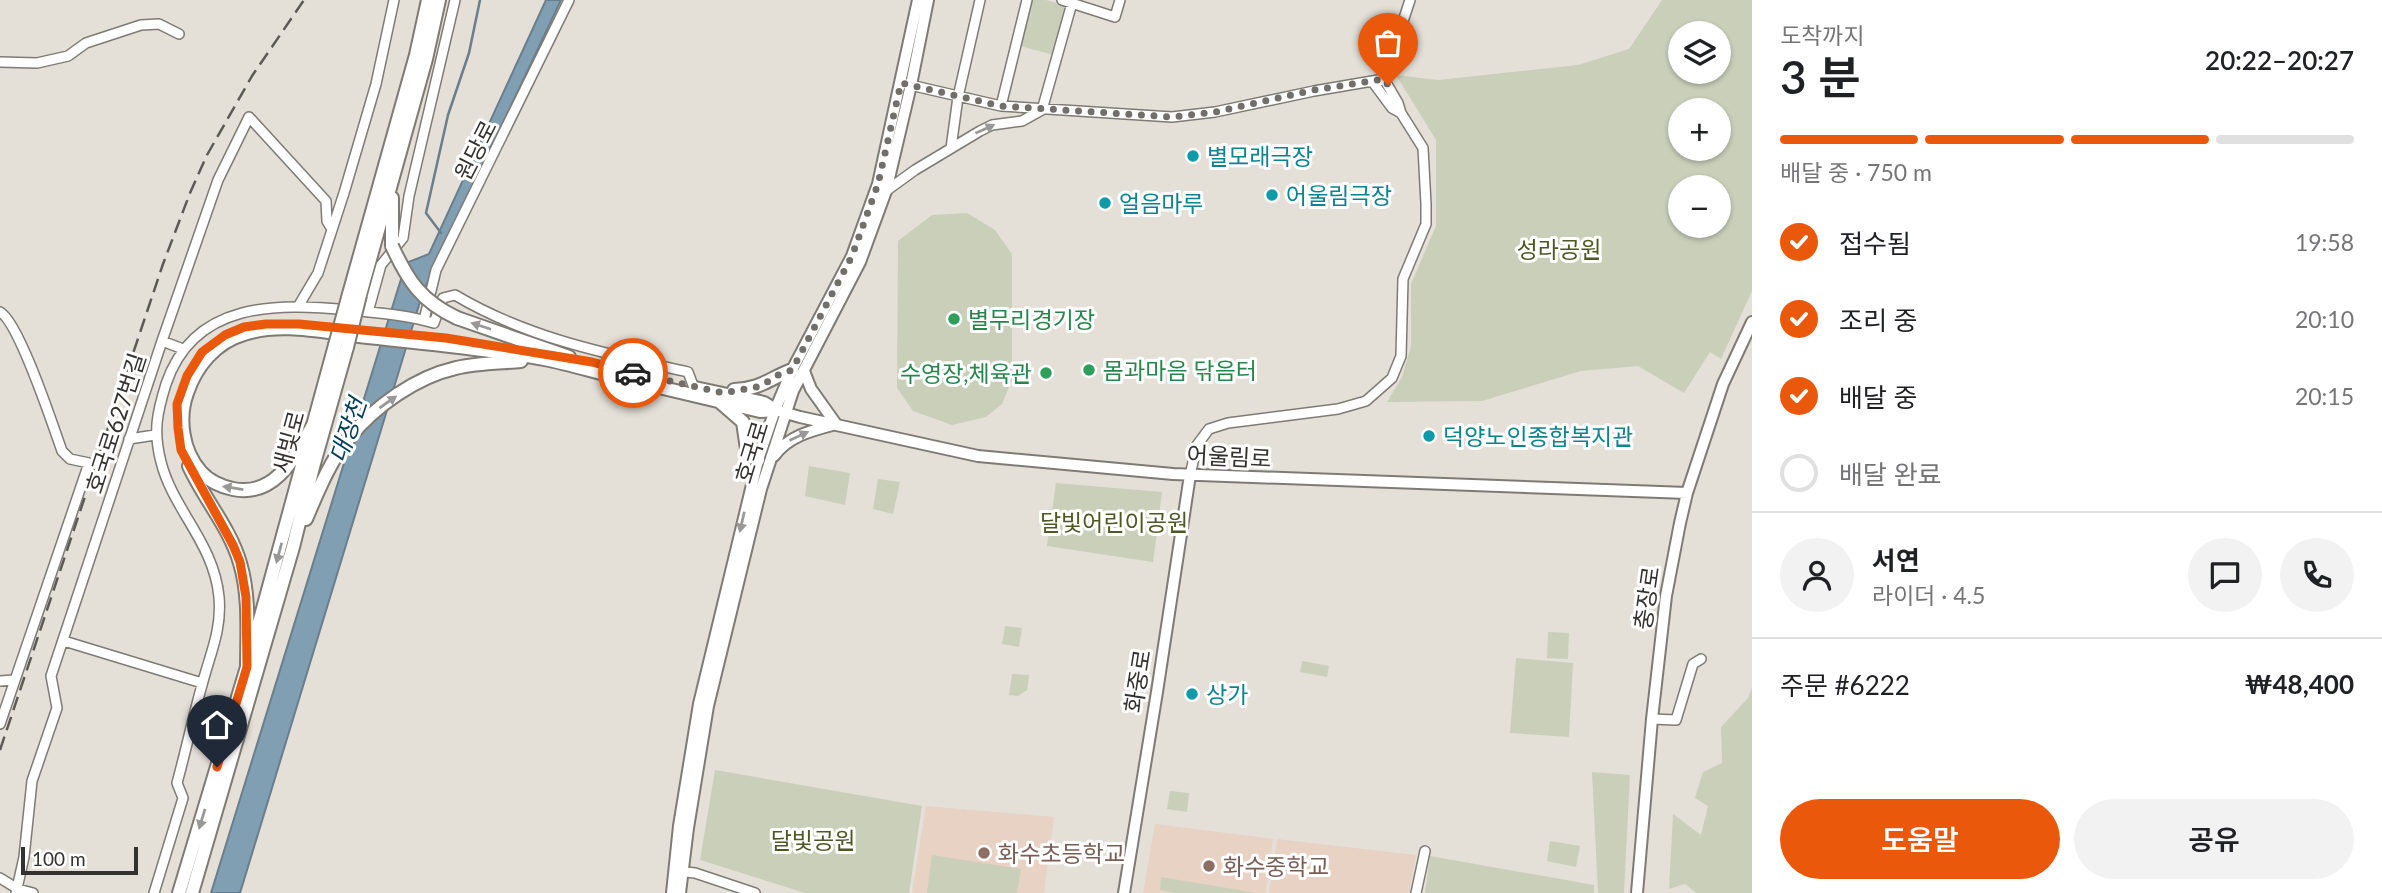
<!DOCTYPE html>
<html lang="ko">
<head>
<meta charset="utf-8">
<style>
  body { margin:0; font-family:Lato,"Noto Sans KR",sans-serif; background:#f2f2f2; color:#202124; height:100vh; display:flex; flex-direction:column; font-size:26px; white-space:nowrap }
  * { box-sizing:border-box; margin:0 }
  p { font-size:23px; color:#757577 }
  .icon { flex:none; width:38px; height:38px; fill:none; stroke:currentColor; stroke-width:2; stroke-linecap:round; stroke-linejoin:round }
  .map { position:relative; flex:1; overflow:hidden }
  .drawer { display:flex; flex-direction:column; background:#fff; width:630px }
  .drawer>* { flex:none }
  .fabs { position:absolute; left:1668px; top:21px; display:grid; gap:14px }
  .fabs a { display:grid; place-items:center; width:63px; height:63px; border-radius:50%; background:#fff; box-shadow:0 2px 5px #0004; font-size:35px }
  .scale { position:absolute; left:21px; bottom:18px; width:117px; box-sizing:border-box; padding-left:7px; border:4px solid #34322f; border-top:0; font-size:19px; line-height:24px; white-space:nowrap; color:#34322f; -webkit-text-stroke:5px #fff; paint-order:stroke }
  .pin { position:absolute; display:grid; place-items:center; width:60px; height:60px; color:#fff; margin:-72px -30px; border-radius:50% 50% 50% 0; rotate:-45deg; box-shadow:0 0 7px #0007 }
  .pin .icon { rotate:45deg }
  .courier { position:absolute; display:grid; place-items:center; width:70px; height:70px; margin:-35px; border:5px solid #ea580c; border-radius:50%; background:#fff; color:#222; box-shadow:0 2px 9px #0007 }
  .summary em { font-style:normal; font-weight:600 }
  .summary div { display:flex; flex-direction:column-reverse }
  .summary { display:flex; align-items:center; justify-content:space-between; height:119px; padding:0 28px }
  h1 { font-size:46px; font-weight:600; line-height:52px }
  .bar { display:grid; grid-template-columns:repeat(4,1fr); gap:10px 7px; align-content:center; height:84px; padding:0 28px }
  .bar i { height:9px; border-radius:5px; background:#e0e0e0 }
  .bar .on { background:#ea580c }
  .bar p { grid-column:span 4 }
  .line { display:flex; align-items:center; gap:18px; padding:0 28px; border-top:2px solid #e0e0e0 }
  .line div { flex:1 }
  .round { display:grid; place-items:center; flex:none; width:74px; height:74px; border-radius:37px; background:#f2f2f2 }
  ol { padding:0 28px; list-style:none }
  li { display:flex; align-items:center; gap:21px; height:77px }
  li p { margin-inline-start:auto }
  li .icon { padding:7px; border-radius:50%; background:#ea580c; color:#fff; stroke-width:4 }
  li:last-child { color:#757577 }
  li i { width:38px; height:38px; border:4px solid #e0e0e0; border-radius:50% }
  .cta { display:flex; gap:14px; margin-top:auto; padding:14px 28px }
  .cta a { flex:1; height:80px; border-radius:42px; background:#ea580c; color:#fff; font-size:28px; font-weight:600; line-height:80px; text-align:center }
  .cta a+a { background:#f2f2f2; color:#202124 }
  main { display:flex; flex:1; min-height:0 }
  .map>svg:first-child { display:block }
</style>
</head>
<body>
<main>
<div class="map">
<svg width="1752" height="893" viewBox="0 0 1752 893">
  <rect width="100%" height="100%" fill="#e4e0d8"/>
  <path fill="#e7d2c4" d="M 926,806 L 1054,817 L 1044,893 L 912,893 Z
    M 1155,824 L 1273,839 L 1266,893 L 1143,893 Z
    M 1277,839 L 1416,855 L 1409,893 L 1269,893 Z"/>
  <path fill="#cacfba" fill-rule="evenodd" d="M 1031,0 L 1046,0 L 1067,6 L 1054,55 L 1020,46 Z
    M 1662,0 L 1752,0 L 1752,291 L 1721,359 L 1710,352 L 1684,393 L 1638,366 L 1581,371 L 1482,401 L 1387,402 L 1402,377 L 1411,346 L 1411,284 L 1436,226 L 1436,140 L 1396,75 L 1438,80 L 1578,65 L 1629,49 ZM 1680,33 L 1718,33 L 1718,72 L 1680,72 ZM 1680,110 L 1718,110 L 1718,149 L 1680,149 ZM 1680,187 L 1718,187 L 1718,226 L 1680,226 Z
    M 967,213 L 995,230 L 1012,254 L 1012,380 L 1002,404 L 986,417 L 952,425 L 913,411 L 897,388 L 898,241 L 932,215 Z
    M 809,466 L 850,473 L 845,505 L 805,496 Z
    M 878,479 L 900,482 L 893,514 L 873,509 Z
    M 1056,483 L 1162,492 L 1153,562 L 1047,546 Z
    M 1005,626 L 1022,628 L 1019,647 L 1002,644 Z
    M 1548,632 L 1569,633 L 1568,659 L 1547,658 Z
    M 1516,658 L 1573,663 L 1569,737 L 1510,733 Z
    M 1302,661 L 1329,666 L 1327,677 L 1300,672 Z
    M 1012,674 L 1029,675 L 1027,690 L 1018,696 L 1009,695 Z
    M 1752,688 L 1752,893 L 1696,893 L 1685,884 L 1669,889 L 1673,814 L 1701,835 L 1708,806 L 1695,798 L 1703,772 L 1722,763 L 1721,727 L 1748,698 Z
    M 715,770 L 922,806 L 909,893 L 805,893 L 700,860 Z
    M 1592,772 L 1630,775 L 1624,893 L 1598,893 Z
    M 1170,791 L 1189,793 L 1187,812 L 1167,809 Z
    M 1550,841 L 1580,846 L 1576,867 L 1547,861 Z
    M 932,855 L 1021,869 L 1017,893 L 927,893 Z
    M 1430,856 L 1594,885 L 1594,893 L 1425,893 Z
    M 1161,877 L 1257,893 L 1177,893 L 1160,890 Z"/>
  <path fill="#819fb3" stroke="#6a7e8b" stroke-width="2" d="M 546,0 L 561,0 L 423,292 L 240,893 L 211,893 L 406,263 L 429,254 Z"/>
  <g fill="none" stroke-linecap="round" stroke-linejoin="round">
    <path stroke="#6a7e8b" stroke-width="2.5" d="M 441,233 L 426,213 L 448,115 L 469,53 L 480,0"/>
    <g stroke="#7f7b74" stroke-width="12">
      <path id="minor" d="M 1062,0 L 1115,17 L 1120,0
        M 0,62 L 37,63 L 68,56 L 86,43 L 141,25 L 159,24 L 179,34
        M 1384,79 L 1410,0
        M 1372,81 L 1392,108 L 1401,113
        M 906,84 L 1001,106 L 1172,117 L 1215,112 L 1314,91 L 1384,79
        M 1001,106 L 1027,0
        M 1042,110 L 1072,3
        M 951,148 L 958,97 L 980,0
        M 886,191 L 915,170 L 980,131 L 992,125 L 1022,121 L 1040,111
        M 299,305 L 318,273 L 344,193 L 376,84 L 394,0
        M 0,312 C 19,322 53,426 62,451 L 70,459 L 89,463 L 0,724
        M 368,312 L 381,265 L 403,238 L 409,196 L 455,0
        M 424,320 L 436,270 L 569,0
        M 162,341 L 183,349
        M 129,439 L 155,435
        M 1190,475 L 1197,445 L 1209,429 L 1228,423 L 1338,409 L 1366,401 L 1392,378 L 1401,356 L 1403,279 L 1426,224 L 1426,204 L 1423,148 L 1401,113 L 1398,103 L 1384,79
        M 64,641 L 202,683
        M 0,681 L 14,680
        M 1652,719 L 1676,720 L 1693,664 L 1701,659
        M 676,871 L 695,873 L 755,893
        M 0,878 L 18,889 L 33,893
        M 16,893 L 24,857 L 32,781 L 57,708 L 51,676 L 162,341 L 218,180 L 249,117 L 326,201 L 327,221 L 332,229
        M 154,893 L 183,798 L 177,783 C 186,750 193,717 202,685 C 210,654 222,630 219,597 C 214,543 173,510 161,462 C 153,431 157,413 166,384 C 194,301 277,303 350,310 C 378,313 407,315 434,323 L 443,298 L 455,295 C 527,338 607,354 688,372 L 694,388
        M 1416,893 L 1425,851"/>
    </g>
    <g stroke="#7f7b74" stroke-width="14">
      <path id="major" d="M 779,411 L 800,417 L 978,456 L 1173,474 L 1687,493
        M 774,456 C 788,436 813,430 836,424 L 811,389 L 804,371
        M 672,893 L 679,826 L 699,704 L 758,460 L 775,410 L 792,370 L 852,256 L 878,184 L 918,0
        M 680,893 L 688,828 L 708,706 L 761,489 L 793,391 L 860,262 L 886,191 L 911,85 L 928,0
        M 1124,893 L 1157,692 L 1190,475
        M 1637,893 L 1652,719 L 1666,596 L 1680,523 L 1687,493 L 1723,384 L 1752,322"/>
    </g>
    <g stroke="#7f7b74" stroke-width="16">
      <path id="highway" d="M 392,198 L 392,246
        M 349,294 L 416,55 L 428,0
        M 360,295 L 426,59 L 439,0
        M 457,318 L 569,357
        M 695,388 L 764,403 L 775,410
        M 734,390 C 761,389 768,379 792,370
        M 720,402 L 743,422 L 747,449 L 758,460
        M 316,420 C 297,452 278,498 233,489 C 222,487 209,481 201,472 C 182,451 178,418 187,393 C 196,366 216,342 244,334 C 280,322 322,332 359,336 C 421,343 483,348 544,359 C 570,364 595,372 621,378 C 667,389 714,400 760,411 L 775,410
        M 189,466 C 204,499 230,528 240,563 C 250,596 247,633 247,667
        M 306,519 C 318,491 330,461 349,438 C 375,406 416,377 456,368 C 477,363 499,363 521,361
        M 179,893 L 247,667 L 335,345
        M 192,893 L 293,547 L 313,467 L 347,347"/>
    </g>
    <use href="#minor" stroke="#fff" stroke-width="9"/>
    <use href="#major" stroke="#fff" stroke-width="10"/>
    <use href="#highway" stroke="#fff" stroke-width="12"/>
    <path stroke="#5d5a56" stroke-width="2.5" stroke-dasharray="14 7" stroke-linecap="butt" d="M 0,750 L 163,264 L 190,193 L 207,155 L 252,76 L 304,0"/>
    <g stroke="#7f7b74" stroke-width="16" stroke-linecap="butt">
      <path id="highway-bridge" d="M 392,246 C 408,281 421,301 457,318
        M 335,345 L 349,294
        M 347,347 L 360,295"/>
    </g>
    <use href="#highway-bridge" stroke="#fff" stroke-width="12"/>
  </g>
  <defs><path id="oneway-solid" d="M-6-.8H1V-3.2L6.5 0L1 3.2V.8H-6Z" transform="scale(1.75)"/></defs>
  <g fill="#9a9897">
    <use href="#oneway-solid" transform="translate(985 129) rotate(-24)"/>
    <use href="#oneway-solid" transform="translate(481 326) rotate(-162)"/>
    <use href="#oneway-solid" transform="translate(388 402) rotate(-35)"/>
    <use href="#oneway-solid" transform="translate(799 436) rotate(-25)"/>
    <use href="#oneway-solid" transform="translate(233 488) rotate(-171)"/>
    <use href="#oneway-solid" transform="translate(742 522) rotate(103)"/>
    <use href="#oneway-solid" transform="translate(279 553) rotate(105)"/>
    <use href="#oneway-solid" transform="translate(202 819) rotate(107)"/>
  </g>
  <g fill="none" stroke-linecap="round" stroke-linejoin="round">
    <path stroke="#726f6a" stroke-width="7" stroke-dasharray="0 12.6" d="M 633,373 L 724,393 L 761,386 L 780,374 L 792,370 L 852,256 L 878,184 L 901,83 L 1001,106 L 1172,117 L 1215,112 L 1314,90 L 1384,79 L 1388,85"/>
    <path stroke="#ea580c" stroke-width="9" d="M 217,767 L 247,667 L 246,597 L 240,562 L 233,545 L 181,450 L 178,428 L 177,404 L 187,376 L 202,352 L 225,335 L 244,327 L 266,324 L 299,324 L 446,338 L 592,362 L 633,373"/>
  </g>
  <g fill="#0f9aa8" stroke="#fff" stroke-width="2.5">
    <circle cx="1193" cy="156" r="7"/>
    <circle cx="1272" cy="195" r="7"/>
    <circle cx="1105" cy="203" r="7"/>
    <circle cx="1429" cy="436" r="7"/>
    <circle cx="1192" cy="694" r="7"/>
  </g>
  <g fill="#2e9e5b" stroke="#fff" stroke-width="2.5">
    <circle cx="954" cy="319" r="7"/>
    <circle cx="1089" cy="370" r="7"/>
    <circle cx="1046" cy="373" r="7"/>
  </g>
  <g fill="#8d6e63" stroke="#fff" stroke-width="2.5">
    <circle cx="984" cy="853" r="7"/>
    <circle cx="1209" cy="866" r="7"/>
  </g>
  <g text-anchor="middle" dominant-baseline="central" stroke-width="6" stroke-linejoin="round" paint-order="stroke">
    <g font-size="23" fill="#34322f" stroke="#fff">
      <text transform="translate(475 150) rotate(-63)">원당로</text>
      <text transform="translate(115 423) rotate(-72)">호국로627번길</text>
      <text transform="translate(288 442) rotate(-75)">새빛로</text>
      <text transform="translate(751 452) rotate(-73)">호국로</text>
      <text transform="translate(1229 456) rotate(3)">어울림로</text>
      <text transform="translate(1646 598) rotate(-82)">충장로</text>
      <text transform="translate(1137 681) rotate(-81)">화중로</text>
    </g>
    <g font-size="23" fill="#0d838f" stroke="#fff" text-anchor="start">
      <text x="1207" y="156">별모래극장</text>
      <text x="1286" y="195">어울림극장</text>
      <text x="1119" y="203">얼음마루</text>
      <text x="1443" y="436">덕양노인종합복지관</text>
      <text x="1206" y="694">상가</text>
    </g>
    <g font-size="23" fill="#4f5825" stroke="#fff">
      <text x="1559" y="249">성라공원</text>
      <text x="1114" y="522">달빛어린이공원</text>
      <text x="813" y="840">달빛공원</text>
    </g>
    <g font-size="23" fill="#27864d" stroke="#fff" text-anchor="start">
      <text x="968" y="319">별무리경기장</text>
      <text x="1103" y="370">몸과마음 닦음터</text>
      <text x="1032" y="373" text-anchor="end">수영장,체육관</text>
    </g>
    <g font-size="23" fill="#785e54" stroke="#fff" text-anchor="start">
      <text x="998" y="853">화수초등학교</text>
      <text x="1223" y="866">화수중학교</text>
    </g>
    <g font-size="24" font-style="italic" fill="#033d5a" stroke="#fff">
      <text transform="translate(347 430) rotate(-71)">대장천</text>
    </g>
  </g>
</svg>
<div class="fabs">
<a><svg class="icon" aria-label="layers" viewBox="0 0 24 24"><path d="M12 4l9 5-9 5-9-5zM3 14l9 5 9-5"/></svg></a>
<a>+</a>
<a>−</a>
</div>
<div class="scale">100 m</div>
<div class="pin" style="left:1388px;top:85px;background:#ea580c"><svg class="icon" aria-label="bag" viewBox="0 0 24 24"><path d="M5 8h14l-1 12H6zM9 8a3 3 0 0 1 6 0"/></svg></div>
<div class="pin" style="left:217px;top:767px;background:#1f2937"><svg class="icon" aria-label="home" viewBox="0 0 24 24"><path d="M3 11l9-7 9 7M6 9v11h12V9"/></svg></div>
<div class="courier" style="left:633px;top:373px"><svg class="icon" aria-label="car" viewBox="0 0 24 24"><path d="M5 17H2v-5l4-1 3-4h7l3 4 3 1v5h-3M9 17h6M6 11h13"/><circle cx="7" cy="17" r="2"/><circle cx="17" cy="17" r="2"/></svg></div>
</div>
<section class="drawer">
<div class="summary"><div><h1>3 분</h1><p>도착까지</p></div><em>20:22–20:27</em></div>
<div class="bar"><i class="on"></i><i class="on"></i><i class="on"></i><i></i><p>배달 중 · 750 m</p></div>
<ol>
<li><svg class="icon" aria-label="check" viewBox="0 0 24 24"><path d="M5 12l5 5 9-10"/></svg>접수됨<p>19:58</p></li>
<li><svg class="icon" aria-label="check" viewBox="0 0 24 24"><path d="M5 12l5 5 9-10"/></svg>조리 중<p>20:10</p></li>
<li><svg class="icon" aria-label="check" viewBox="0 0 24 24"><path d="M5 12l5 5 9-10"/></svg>배달 중<p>20:15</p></li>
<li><i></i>배달 완료</li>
</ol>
<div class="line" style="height:126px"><a class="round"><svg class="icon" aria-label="person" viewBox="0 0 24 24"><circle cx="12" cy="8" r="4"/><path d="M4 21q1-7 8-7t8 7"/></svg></a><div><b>서연</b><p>라이더 · 4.5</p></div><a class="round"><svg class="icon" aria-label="chat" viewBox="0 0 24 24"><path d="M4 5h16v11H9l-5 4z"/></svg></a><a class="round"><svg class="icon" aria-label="phone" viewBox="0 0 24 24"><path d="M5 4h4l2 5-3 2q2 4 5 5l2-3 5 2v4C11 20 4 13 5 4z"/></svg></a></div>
<div class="line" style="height:91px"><div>주문 #6222</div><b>₩48,400</b></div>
<div class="cta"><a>도움말</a><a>공유</a></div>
</section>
</main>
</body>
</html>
